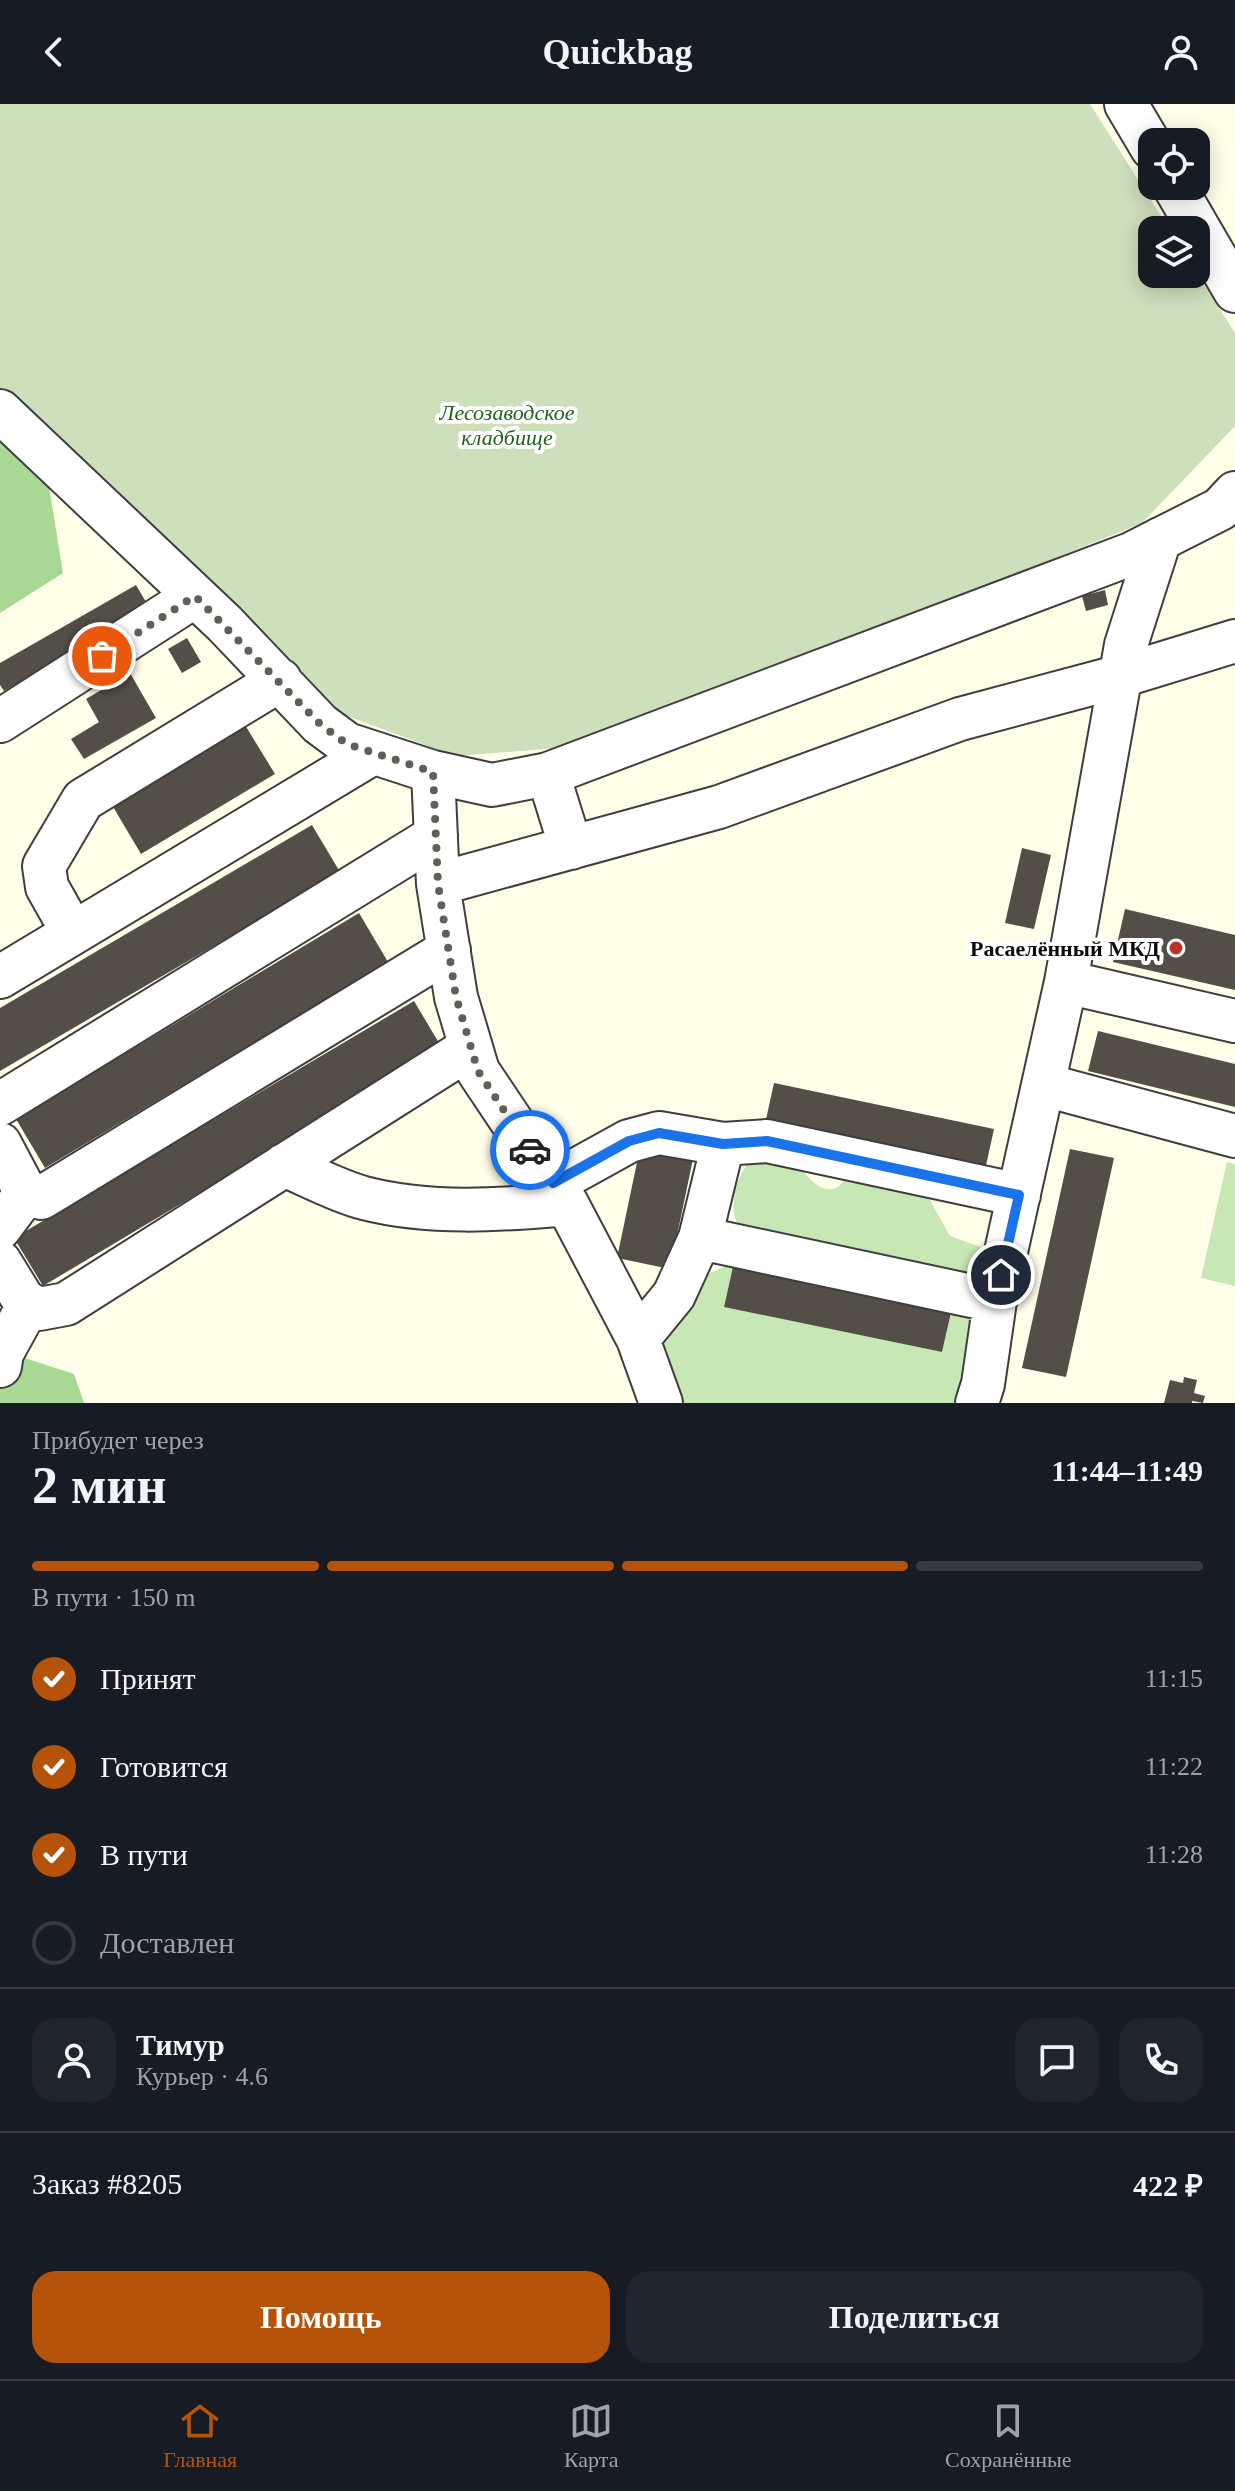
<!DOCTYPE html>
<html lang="ru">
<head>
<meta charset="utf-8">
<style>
  body { margin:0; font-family:"Times New Roman",serif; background:#20242c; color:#f1f3f6; height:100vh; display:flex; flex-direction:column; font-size:30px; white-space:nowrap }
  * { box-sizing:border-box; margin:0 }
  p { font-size:26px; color:#9ea1a6 }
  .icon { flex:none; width:44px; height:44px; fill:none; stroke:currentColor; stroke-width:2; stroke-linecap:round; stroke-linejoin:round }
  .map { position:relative; height:1299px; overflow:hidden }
  .sheet { display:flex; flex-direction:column; background:#171b24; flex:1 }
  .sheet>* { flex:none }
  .controls { position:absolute; left:1138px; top:24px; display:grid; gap:16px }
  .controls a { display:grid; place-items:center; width:72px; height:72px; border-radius:16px; background:#171b24; box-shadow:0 4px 20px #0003; font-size:40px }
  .pin { position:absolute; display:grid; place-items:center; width:68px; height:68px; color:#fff; margin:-34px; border:4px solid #fff; border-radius:50%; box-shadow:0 2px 8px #0007 }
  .courier { position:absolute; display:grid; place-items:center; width:80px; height:80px; margin:-40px; border:6px solid #1a73e8; border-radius:50%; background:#fff; color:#222; box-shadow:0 2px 10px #0007 }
  .headline em { font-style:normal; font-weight:700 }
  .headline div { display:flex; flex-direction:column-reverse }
  .headline { display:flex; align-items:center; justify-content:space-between; height:136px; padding:0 32px }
  h1 { font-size:52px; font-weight:700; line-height:60px }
  .bar { display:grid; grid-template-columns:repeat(4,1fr); gap:12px 8px; align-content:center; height:96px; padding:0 32px }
  .bar i { height:10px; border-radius:6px; background:#363941 }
  .bar .on { background:#b45309 }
  .bar p { grid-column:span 4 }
  .line { display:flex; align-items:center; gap:20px; padding:0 32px; border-top:2px solid #363941 }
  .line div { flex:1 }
  .round { display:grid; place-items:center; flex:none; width:84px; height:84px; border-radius:24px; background:#20242c }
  ol { padding:0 32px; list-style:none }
  li { display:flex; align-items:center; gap:24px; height:88px }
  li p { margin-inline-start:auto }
  li .icon { padding:8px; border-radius:50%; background:#b45309; color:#fff; stroke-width:4 }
  li:last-child { color:#9ea1a6 }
  li i { width:44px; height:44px; border:4px solid #363941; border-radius:50% }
  .primary-button { display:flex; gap:16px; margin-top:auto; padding:16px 32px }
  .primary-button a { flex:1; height:92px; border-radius:24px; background:#b45309; color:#fff; font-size:32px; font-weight:700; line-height:92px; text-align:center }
  .primary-button a+a { background:#20242c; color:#f1f3f6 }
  header { display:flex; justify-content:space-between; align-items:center; height:104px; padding:0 32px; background:#171b24; font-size:36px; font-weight:700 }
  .dock { display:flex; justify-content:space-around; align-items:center; height:112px; border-top:2px solid #363941; background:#171b24; font-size:22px; color:#9ea1a6 }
  .dock a { display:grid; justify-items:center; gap:4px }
  .dock .on { color:#b45309 }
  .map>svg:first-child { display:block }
</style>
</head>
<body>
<header><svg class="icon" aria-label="back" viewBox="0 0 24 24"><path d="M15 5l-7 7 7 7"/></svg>Quickbag<svg class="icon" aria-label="person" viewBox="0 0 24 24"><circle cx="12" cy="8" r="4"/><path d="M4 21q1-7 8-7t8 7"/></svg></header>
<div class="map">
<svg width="1235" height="1299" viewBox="0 0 1235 1299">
  <rect width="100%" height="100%" fill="#fffee9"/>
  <path fill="#c7e8b4" d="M 751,1055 L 796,1057 C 804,1069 821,1094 839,1082 C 842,1079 845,1075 849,1073 L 926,1089 L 950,1132 L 983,1144 L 974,1179 L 743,1128 C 725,1108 735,1074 751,1055 Z
    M 1227,1058 L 1235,1060 L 1235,1182 L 1201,1174 Z
    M 734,1158 L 724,1202 L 942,1248 L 952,1204 L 974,1211 L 965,1299 L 677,1299 L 662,1250 L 663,1228 L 689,1188 L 710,1169 Z"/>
  <path fill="#a8d894" d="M 0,337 L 7,338 L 48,376 L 63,469 L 0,509 Z
    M 0,1246 L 74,1270 L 84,1299 L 0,1299 Z"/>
  <path fill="#cedfbc" d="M 0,0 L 1090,0 L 1170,126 L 1152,126 L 1152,170 L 1196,170 L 1196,168 L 1235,229 L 1235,322 L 1142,419 L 708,595 L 558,644 L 455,652 L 342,610 L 0,288 Z"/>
  <path fill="#534e47" d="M 136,481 L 149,503 L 4,587 L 0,581 L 0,559 Z
    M 1105,486 L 1108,501 L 1086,507 L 1082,492 Z
    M 187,534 L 201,558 L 182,569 L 168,545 Z
    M 130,569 L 156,614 L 84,655 L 71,635 L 99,618 L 86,595 Z
    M 242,616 L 275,670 L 141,750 L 109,696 Z
    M 312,721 L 340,768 L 0,967 L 0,904 Z
    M 1022,744 L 1051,751 L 1034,825 L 1005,819 Z
    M 1125,805 L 1235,831 L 1235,886 L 1113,858 Z
    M 359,809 L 388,858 L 45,1064 L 16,1015 Z
    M 414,897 L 442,944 L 43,1182 L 14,1134 Z
    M 1098,927 L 1235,960 L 1235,1003 L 1088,967 Z
    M 774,979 L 994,1025 L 985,1066 L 765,1020 Z
    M 640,1044 L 693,1055 L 670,1165 L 617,1154 Z
    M 1070,1045 L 1114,1054 L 1066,1273 L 1022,1264 Z
    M 734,1158 L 952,1204 L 942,1248 L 724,1203 Z
    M 1184,1273 L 1197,1276 L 1194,1289 L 1205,1292 L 1203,1299 L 1192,1297 L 1192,1299 L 1164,1299 L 1170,1276 L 1183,1279 Z"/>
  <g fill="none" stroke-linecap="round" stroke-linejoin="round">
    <g stroke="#3e3e3e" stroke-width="46">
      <path id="minor" d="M 1126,0 L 1152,44
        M 1174,82 L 1235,187
        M 0,307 L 225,520 L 320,620 L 347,640 L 433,668 L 492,681 L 548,670 L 1131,450 L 1220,405 L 1235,389
        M 0,617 L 195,492
        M 433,668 L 438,780 L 456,893 L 478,967 L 567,1100 L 638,1235 L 661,1299
        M 548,670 L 571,744
        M 438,780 L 719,703 L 960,615 L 1121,572 L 1235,537
        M 73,829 L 47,783 L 44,762 L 83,696 L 280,576
        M 0,873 L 373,649
        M 1066,878 L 1235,917
        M 1045,981 L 1235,1032
        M 0,1000 L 436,732
        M 0,1040 L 26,1089 L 41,1094 L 449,846
        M 284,1061 C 310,1072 337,1087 364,1094 C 429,1111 501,1106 567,1100
        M 553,1079 L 629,1037 L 659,1029 L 723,1040
        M 0,1124 L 26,1089
        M 700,1134 L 723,1040 L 767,1037 L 1019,1091
        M 0,1158 L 24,1197 L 39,1205 L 66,1200 L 471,943
        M 638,1235 L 674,1191 L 700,1134 L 995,1197
        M 0,1262 L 2,1249 L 29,1200
        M 977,1299 L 983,1280 L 995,1197 L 1066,878 L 1126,541 L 1160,435"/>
    </g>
    <use href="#minor" stroke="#fff" stroke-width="42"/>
  </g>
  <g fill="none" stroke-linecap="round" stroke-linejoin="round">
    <path stroke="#606059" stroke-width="8" stroke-dasharray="0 14.4" d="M 102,552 L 195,492 L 320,620 L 347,640 L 433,668 L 438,780 L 456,893 L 478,967 L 530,1046"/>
    <path stroke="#1a73e8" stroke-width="10" d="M 530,1046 L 553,1079 L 629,1037 L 659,1029 L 723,1040 L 767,1037 L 1019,1091 L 1001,1171"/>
  </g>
  <circle fill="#b83526" stroke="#fff" stroke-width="3" cx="1176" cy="844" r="8"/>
  <g text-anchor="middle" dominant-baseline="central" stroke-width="8" stroke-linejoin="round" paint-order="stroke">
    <g font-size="22" font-style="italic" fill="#21611d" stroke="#fff">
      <text x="507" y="308">Лесозаводское<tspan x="507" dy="25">кладбище</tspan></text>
    </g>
    <g font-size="22" font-weight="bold" fill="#0b0b0b" stroke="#fff" text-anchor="end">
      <text x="1160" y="844">Расаелённый МКД</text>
    </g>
  </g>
</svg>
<div class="controls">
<a><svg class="icon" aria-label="locate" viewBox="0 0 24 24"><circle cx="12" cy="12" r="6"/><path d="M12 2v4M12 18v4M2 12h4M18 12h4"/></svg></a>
<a><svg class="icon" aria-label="layers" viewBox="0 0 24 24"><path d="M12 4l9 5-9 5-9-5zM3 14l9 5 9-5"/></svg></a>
</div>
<div class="pin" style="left:102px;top:552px;background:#ea580c"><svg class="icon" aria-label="bag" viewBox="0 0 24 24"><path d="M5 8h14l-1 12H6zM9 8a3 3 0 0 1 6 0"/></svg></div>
<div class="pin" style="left:1001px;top:1171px;background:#1f2937"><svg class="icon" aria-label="home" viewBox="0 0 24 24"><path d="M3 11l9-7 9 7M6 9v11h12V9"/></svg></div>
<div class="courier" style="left:530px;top:1046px"><svg class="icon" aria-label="car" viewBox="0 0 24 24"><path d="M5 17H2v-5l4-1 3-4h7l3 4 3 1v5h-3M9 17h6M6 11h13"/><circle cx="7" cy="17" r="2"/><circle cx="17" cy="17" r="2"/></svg></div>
</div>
<section class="sheet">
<div class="headline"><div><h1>2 мин</h1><p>Прибудет через</p></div><em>11:44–11:49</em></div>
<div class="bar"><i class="on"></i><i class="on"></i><i class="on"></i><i></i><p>В пути · 150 m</p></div>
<ol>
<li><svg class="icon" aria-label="check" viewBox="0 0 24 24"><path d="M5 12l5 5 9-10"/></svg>Принят<p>11:15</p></li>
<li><svg class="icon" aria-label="check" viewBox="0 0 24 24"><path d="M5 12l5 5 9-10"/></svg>Готовится<p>11:22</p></li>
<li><svg class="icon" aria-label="check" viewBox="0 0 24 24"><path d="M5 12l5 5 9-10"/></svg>В пути<p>11:28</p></li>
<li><i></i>Доставлен</li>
</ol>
<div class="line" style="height:144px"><a class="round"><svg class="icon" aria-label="person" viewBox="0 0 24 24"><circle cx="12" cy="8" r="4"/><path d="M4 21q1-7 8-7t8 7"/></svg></a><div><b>Тимур</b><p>Курьер · 4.6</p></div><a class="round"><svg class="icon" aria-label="chat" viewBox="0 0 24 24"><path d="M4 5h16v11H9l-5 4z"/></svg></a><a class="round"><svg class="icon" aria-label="phone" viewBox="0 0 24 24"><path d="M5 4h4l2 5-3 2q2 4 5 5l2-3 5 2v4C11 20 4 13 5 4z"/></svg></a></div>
<div class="line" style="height:104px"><div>Заказ #8205</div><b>422 ₽</b></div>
<div class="primary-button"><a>Помощь</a><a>Поделиться</a></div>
</section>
<nav class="dock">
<a class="on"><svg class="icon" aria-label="home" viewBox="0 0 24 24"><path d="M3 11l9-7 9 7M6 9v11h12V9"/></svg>Главная</a>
<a><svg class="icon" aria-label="map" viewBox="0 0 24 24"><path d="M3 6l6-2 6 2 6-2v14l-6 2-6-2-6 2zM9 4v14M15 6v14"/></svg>Карта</a>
<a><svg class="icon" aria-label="saved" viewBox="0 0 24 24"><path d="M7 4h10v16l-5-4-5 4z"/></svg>Сохранённые</a>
</nav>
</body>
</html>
